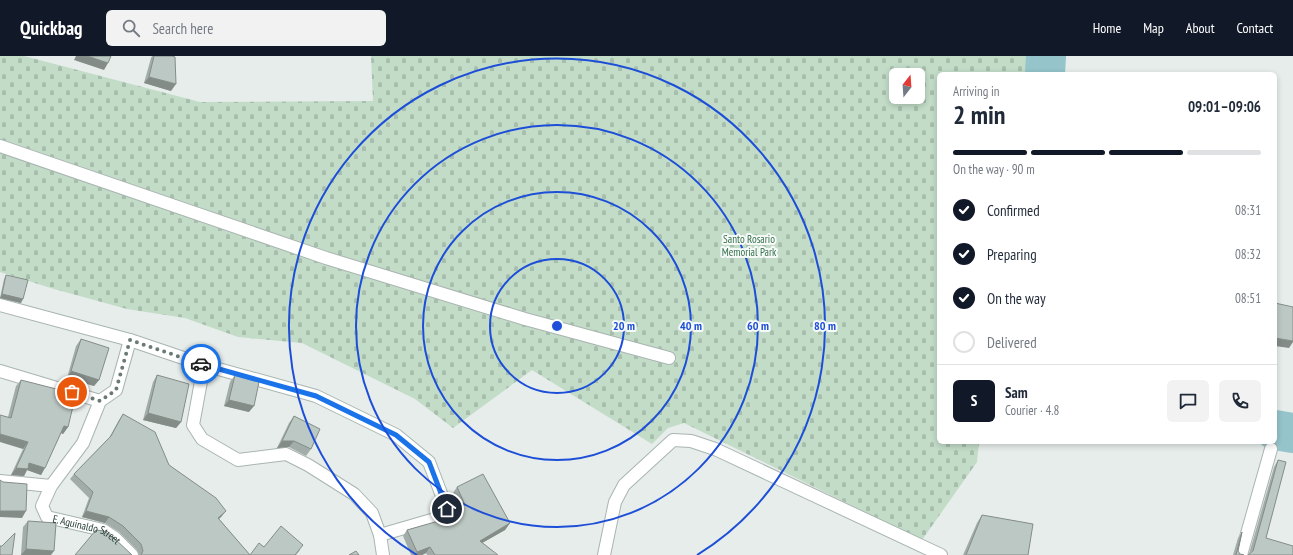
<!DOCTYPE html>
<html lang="en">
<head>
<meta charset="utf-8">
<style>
  body { margin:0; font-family:"PT Sans Narrow",sans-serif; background:#f2f2f3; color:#1f2937; height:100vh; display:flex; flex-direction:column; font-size:15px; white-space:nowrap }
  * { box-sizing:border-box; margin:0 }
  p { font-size:13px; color:#747a83 }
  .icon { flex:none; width:22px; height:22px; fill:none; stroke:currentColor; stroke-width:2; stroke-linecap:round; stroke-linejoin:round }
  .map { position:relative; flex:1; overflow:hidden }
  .sheet { position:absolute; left:937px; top:16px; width:340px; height:372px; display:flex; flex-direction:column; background:#fff; border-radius:6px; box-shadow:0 2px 6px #0003 }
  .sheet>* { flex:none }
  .needle { width:26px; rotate:17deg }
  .tools { position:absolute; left:889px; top:12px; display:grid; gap:8px }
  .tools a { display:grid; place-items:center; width:36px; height:36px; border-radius:6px; background:#fff; box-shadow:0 2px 6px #0003; font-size:20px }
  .pin { position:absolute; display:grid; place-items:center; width:34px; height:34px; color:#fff; margin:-17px; border:2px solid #fff; border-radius:50%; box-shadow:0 1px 4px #0007 }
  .courier { position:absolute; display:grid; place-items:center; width:40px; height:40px; margin:-20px; border:3px solid #1a73e8; border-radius:50%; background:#fff; color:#222; box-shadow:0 1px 5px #0007 }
  .overview em { font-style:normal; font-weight:600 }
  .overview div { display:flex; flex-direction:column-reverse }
  .overview { display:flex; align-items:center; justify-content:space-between; height:68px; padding:0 16px }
  h1 { font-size:26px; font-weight:600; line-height:30px }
  .bar { display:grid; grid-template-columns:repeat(4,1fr); gap:6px 4px; align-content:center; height:48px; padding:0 16px }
  .bar i { height:5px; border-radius:3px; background:#e0e1e3 }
  .bar .selected { background:#111827 }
  .bar p { grid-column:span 4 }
  .line { display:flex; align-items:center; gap:10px; padding:0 16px; border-top:1px solid #e0e1e3 }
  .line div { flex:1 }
  .round { display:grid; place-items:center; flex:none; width:42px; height:42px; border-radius:6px; background:#f2f2f3 }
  ol { padding:0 16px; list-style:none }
  li { display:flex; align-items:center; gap:12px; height:44px }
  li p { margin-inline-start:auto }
  li .icon { padding:4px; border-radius:50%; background:#111827; color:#fff; stroke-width:4 }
  li:last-child { color:#747a83 }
  li i { width:22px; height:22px; border:2px solid #e0e1e3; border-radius:50% }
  header { display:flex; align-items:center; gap:24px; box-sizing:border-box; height:56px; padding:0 20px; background:#111827; color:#fff }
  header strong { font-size:19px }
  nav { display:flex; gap:22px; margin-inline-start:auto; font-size:14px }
  .search { width:280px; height:36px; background:#f2f2f3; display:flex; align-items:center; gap:10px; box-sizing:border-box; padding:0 14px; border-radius:6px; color:#747a83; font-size:15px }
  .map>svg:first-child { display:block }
</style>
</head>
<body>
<header>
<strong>Quickbag</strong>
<div class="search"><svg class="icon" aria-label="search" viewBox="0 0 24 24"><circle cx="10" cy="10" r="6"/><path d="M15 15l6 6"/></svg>Search here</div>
<nav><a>Home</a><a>Map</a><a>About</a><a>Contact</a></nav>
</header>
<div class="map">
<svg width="1293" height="499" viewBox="0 0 1293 499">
  <defs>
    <pattern id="cemetery-stones" width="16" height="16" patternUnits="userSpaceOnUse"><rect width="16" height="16" fill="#c2dcc8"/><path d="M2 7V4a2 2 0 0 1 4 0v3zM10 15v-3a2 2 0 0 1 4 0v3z" fill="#a7beac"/></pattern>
  </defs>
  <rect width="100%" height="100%" fill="#e6edea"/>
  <path fill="url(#cemetery-stones)" fill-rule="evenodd" d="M 0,0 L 24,0 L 200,46 L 373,45 L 371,0 L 1033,0 L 1027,18 L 939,18 L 939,386 L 979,386 L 977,406 L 922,484 L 684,367 L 668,372 L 652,388 L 532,314 L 453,372 L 415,343 L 302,287 L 238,281 L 185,262 L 127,253 L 54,233 L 0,216 ZM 896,19 L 918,19 L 918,41 L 896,41 Z"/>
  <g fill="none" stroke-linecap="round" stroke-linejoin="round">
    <path stroke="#95c4cb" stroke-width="40" d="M 1045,18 L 1046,0
      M 1275,374 L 1293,377"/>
    <g stroke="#a9b5b1" stroke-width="14">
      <g id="minor">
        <path d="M 0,90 L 326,202 L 525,263 L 669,302"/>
        <path d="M 0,249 L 130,284 L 204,309 L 316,340 L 396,379 L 429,406 L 447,453 L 442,461 L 380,479"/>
        <path id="s1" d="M 130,284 L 116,334 L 100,345 L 83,387 L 51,430 L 42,450 L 47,461 L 103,474 L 115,482 L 132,499"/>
        <path d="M 204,309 L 193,369 L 202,383 L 238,404 L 286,398 L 308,409 L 354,438 L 372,457 L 380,479 L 383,499"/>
        <path d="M 0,315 L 100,345"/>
        <path d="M 0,425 L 51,430"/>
        <path d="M 604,499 L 615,446 L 624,429 L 673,384 L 691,385 L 715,393 L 941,499"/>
        <path d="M 1241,499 L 1271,393"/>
      </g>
    </g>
    <use href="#minor" stroke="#fff" stroke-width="12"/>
  </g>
  <path fill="#a2aca8" d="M 152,0 L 172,0 L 171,35 L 144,27 L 151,2 Z
    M 6,219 L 21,247 L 0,242 L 4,223 Z
    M 81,283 L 99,324 L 94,330 L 67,322 L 76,290 Z
    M 157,319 L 181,366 L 176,372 L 143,364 L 153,326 Z
    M 235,319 L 249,356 L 224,350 L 230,326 Z
    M 21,324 L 68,371 L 63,378 L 61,377 L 41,419 L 27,414 L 24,420 L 11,419 L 23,393 L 8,361 L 16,330 Z
    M 123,358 L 169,409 L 222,460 L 219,463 L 250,499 L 264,491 L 300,494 L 296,499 L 139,499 L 137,494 L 119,476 L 105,467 L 82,461 L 89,442 L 70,423 L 74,418 L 109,382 L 119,364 Z
    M 294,360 L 311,393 L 306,400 L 289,391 L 277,392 L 289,367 Z
    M 1278,404 L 1266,482 L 1249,498 L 1274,411 Z
    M 457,431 L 510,467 L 505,474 L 482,487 L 498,499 L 427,499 L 426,497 L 422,499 L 411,499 L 403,480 L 407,474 L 449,462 L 459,451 L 453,437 Z
    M 982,459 L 1028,499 L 963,499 L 977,467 Z
    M 28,465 L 51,499 L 21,499 L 23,471 Z
    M 1242,476 L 1238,495 L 1240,498 L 1244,499 L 1233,499 L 1238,482 Z"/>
  <path fill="#848c88" d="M 76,0 L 87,0 L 108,7 L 104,14 L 74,4 Z
    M 149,21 L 176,28 L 171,35 L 144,27 Z
    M 2,238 L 23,243 L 21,247 L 0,242 Z
    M 1275,282 L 1293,285 L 1293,286 L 1289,292 L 1275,290 Z
    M 71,315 L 99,324 L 94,330 L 67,322 Z
    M 229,344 L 254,350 L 249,356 L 224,350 Z
    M 148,357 L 181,366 L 176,372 L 143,364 Z
    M 64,370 L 68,371 L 63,378 L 59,376 Z
    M 0,378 L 28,386 L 23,393 L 0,386 Z
    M 282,385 L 294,385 L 289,391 L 277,392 Z
    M 29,407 L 45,412 L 41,419 L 27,414 L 24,420 L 11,419 L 16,412 Z
    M 0,455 L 26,455 L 22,462 L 0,461 Z
    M 86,455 L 109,461 L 105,467 L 82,461 Z
    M 226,455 L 222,460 L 214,467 L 218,462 Z
    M 510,467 L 505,474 L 475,491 L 480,485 Z
    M 430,491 L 426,497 L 422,499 L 415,499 L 417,496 Z
    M 26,493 L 54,495 L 51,499 L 21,499 Z"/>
  <path fill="#bcc8c3" stroke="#848c88" d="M 87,0 L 111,0 L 108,7 Z
    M 154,0 L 172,0 L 175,1 L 176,28 L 149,21 Z
    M 6,219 L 28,224 L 23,243 L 2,238 Z
    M 1275,247 L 1293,251 L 1293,285 L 1275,282 Z
    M 81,283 L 109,292 L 99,324 L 71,315 Z
    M 157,319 L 189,328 L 181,366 L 148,357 Z
    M 235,319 L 259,326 L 254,350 L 229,344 Z
    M 21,324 L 76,338 L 68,371 L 64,370 L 45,412 L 29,407 L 28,413 L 16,412 L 28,386 L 0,378 L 0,359 L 11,362 Z
    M 123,358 L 155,376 L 169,409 L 216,442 L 226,455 L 218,462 L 250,499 L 259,487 L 264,491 L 281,470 L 303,489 L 295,499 L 141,499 L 143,495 L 141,488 L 123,470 L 109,461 L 86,455 L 93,436 L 74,418 L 111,380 Z
    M 294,360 L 320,373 L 311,393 L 294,385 L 282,385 Z
    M 1278,404 L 1286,406 L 1266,482 L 1293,490 L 1293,499 L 1248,499 L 1253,495 Z
    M 483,418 L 510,467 L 480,485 L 498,499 L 435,499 L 430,491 L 417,496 L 407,474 L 449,462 L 457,452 L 465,449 L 457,431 Z
    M 0,424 L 3,426 L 27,428 L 26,455 L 0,455 Z
    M 982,459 L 1033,468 L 1028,499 L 966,499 Z
    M 28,465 L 56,467 L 54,495 L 26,493 Z
    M 96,474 L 104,475 L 114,482 L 132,499 L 75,499 Z
    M 1242,476 L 1238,495 L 1240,498 L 1244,499 L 1236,499 Z
    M 15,477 L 12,499 L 0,499 L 0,490 L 2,490 Z
    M 356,495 L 359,499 L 349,499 Z"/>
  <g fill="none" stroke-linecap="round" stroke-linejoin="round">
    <path stroke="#6a7b76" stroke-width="4" stroke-dasharray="0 7.2" d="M 72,336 L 100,345 L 116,334 L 130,284 L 201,308"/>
    <path stroke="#1a73e8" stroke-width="5" d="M 201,308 L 316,340 L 396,379 L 429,406 L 447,453"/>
  </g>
  <g fill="none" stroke="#1d4ed8" stroke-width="2">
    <circle cx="557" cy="270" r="67"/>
    <circle cx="557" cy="270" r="134"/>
    <circle cx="557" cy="270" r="201"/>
    <path d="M417 499A268 268 0 1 1 697 499"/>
  </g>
  <g text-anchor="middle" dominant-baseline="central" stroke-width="4" stroke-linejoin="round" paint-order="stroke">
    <g font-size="11" fill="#35704b" stroke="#f6faf8">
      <text x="749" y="183">Santo Rosario<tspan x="749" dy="13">Memorial Park</tspan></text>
    </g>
    <g font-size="11" fill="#273e37" stroke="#f6faf8">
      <text stroke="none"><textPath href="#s1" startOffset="246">E. Aguinaldo Street</textPath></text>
    </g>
  </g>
  <circle cx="557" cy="270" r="6" fill="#1d4ed8" stroke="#f6faf8" stroke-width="2"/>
  <g font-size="12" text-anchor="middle" font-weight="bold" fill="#1d4ed8" stroke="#f6faf8" stroke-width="4" stroke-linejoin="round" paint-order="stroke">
    <text x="624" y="274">20 m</text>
    <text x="691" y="274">40 m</text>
    <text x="758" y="274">60 m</text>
    <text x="825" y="274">80 m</text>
  </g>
</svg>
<div class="tools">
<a><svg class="needle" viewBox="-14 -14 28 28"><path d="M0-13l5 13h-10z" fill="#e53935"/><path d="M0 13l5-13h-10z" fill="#747a83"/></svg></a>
</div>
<div class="pin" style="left:72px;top:336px;background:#ea580c"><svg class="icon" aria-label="bag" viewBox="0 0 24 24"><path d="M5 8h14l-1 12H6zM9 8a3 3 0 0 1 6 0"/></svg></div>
<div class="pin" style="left:447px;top:453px;background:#1f2937"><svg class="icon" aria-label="home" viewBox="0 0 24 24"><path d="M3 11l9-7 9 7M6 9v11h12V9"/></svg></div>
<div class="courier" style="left:201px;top:308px"><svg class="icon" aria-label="car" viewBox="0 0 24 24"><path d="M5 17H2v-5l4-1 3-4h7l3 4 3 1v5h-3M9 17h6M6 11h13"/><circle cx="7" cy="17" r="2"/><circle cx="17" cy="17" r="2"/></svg></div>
<section class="sheet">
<div class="overview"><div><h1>2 min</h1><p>Arriving in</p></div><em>09:01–09:06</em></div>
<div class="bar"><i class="selected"></i><i class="selected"></i><i class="selected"></i><i></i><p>On the way · 90 m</p></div>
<ol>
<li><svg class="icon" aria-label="check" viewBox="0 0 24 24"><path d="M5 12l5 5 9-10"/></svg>Confirmed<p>08:31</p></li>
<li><svg class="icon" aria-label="check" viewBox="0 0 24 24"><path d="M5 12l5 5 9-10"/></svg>Preparing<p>08:32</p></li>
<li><svg class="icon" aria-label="check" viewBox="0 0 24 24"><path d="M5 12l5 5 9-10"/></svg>On the way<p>08:51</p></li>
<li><i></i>Delivered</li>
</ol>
<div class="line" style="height:72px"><b class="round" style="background:#111827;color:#fff">S</b><div><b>Sam</b><p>Courier · 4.8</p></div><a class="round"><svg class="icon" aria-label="chat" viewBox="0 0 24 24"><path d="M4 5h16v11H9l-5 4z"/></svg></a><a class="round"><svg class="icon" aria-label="phone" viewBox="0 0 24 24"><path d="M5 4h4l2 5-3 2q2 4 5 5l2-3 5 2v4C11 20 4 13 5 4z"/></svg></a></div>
</section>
</div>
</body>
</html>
